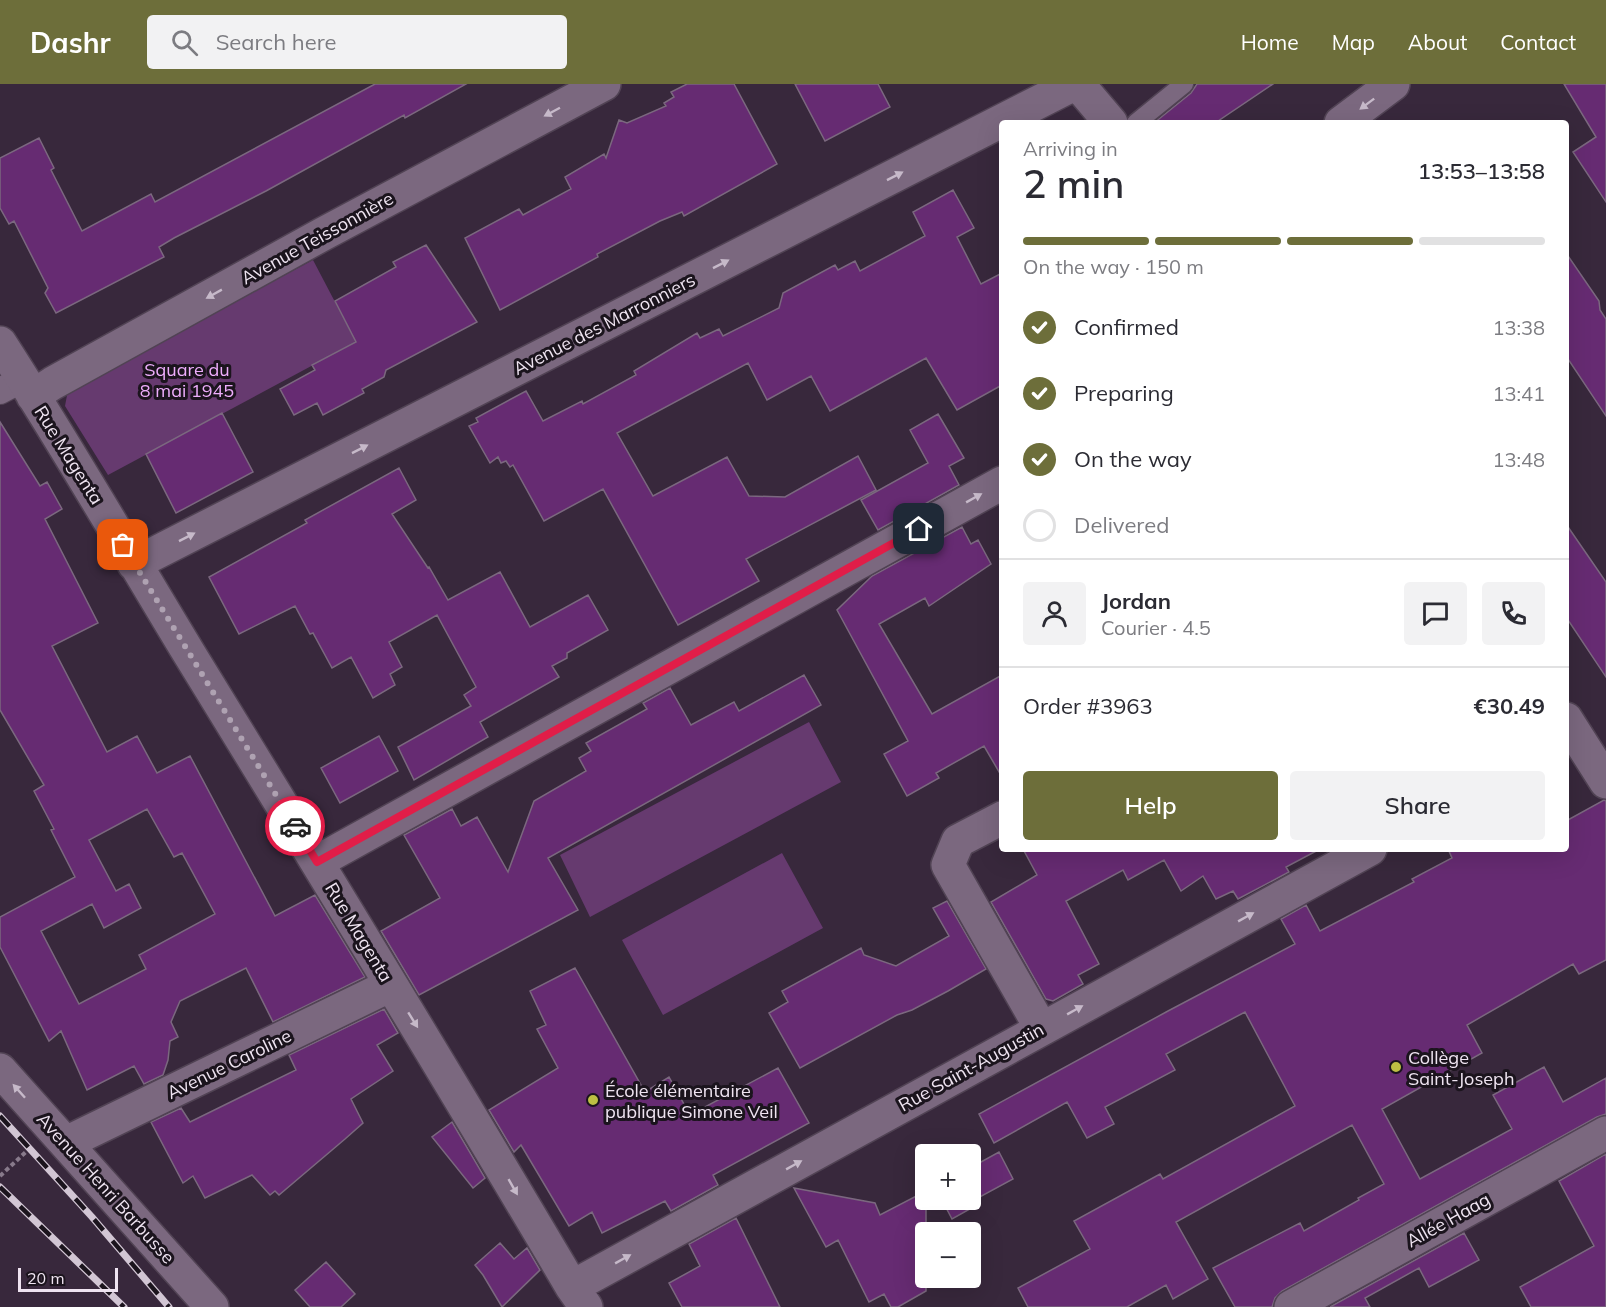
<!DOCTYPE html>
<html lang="en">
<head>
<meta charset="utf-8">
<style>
  body { margin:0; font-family:Mulish,sans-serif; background:#f2f2f3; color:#2b2b33; height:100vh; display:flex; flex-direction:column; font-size:22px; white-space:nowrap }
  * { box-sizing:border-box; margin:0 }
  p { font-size:20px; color:#7c7c81 }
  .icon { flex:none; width:33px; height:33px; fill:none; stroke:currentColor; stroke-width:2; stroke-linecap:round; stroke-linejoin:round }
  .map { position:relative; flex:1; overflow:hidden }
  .drawer { position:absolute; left:999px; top:36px; width:570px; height:732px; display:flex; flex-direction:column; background:#fff; border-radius:6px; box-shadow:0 6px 24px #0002 }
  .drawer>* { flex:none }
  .tools { position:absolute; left:915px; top:1060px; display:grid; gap:12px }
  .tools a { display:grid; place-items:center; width:66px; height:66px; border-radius:6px; background:#fff; box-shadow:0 6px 24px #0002; font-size:30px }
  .scale { position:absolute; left:18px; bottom:15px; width:100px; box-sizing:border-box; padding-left:6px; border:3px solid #efe4f1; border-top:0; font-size:16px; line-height:21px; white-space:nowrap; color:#efe4f1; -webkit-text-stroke:4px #1b141d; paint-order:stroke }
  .pin { position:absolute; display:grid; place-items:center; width:51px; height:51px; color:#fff; margin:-26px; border-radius:12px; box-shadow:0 3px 9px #0006 }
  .courier { position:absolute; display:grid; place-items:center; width:60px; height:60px; margin:-30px; border:4px solid #e11d48; border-radius:50%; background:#fff; color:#222; box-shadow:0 2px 8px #0007 }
  .summary em { font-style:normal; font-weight:600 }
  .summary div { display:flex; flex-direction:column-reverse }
  .summary { display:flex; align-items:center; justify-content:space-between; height:102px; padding:0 24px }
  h1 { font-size:39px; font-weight:600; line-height:45px }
  .bar { display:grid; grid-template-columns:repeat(4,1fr); gap:9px 6px; align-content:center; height:72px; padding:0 24px }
  .bar i { height:8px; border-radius:4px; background:#e1e1e2 }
  .bar .active { background:#6d6e3a }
  .bar p { grid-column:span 4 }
  .line { display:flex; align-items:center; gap:15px; padding:0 24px; border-top:2px solid #e1e1e2 }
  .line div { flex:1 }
  .round { display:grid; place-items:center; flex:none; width:63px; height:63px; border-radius:6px; background:#f2f2f3 }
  ol { padding:0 24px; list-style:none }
  li { display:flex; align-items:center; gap:18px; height:66px }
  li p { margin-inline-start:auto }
  li .icon { padding:6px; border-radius:50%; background:#6d6e3a; color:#fff; stroke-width:4 }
  li:last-child { color:#7c7c81 }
  li i { width:33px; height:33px; border:3px solid #e1e1e2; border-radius:50% }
  .cta { display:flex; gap:12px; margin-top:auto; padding:12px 24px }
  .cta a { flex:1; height:69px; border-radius:6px; background:#6d6e3a; color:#fff; font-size:24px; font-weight:600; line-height:69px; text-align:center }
  .cta a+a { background:#f2f2f3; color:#2b2b33 }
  header { display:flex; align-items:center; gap:36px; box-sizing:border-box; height:84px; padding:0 30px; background:#6d6e3a; color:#fff }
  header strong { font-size:28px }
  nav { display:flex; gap:33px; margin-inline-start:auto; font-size:21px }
  .search { width:420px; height:54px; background:#f2f2f3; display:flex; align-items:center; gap:15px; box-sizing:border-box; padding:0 21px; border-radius:6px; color:#7c7c81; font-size:22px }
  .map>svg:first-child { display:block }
</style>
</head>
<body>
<header>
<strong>Dashr</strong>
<div class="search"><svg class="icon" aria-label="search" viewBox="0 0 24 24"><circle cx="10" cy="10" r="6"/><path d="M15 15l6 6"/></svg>Search here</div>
<nav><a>Home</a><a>Map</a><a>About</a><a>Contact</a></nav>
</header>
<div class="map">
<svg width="1606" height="1223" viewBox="0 0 1606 1223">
  <rect width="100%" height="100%" fill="#38283c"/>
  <path fill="#663a6f" d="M 313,176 L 356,258 L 108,391 L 65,322 L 68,306 Z
    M 809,638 L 841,698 L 590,833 L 560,771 Z
    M 782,769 L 823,844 L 663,931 L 622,856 Z"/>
  <path fill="#662b72" stroke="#7b687f" stroke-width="1.5" fill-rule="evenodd" d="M 375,0 L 466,0 L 405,34 L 404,31 L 266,107 L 174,154 L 159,163 L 164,173 L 56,229 L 45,209 L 48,204 L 14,137 L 9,140 L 0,124 L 0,74 L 39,54 L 54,84 L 51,86 L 82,147 L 151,110 L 155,118 Z
    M 687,0 L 734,0 L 777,80 L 684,132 L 682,128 L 660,137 L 597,170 L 598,173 L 500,226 L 465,154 L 519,125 L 523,131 L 571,105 L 565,93 L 604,70 L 606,74 L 619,36 L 627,39 L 666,22 L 664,19 L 674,13 L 671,8 Z
    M 795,0 L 878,0 L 890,23 L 825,57 Z
    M 1197,0 L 1273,0 L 1215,39 L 1154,39 L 1191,9 Z
    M 1564,0 L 1606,0 L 1606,118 L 1573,68 L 1596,53 Z
    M 953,106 L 974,144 L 957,153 L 981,200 L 1002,189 L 1002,301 L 957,326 L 926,274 L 830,327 L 811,292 L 767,316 L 748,279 L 617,349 L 653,412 L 727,373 L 749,412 L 785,413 L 858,372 L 876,406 L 746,475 L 759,497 L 678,541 L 603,405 L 544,437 L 513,381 L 510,383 L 506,377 L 501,379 L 498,373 L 490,379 L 469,342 L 478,338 L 476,334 L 526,307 L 543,337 L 582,317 L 583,320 L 636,291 L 634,287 L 697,249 L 700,254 L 719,245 L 723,252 L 779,224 L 783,209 L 835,181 L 838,186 L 855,177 L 860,187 L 925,152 L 913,128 Z
    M 426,161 L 477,238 L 386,286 L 384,293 L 362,305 L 364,309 L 323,331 L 317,319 L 294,331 L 280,305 L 315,286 L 312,281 L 356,258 L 335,217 L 396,183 L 393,178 Z
    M 1566,169 L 1599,217 L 1600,226 L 1606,235 L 1606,332 L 1566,272 Z
    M 222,329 L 253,388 L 176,429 L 146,370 Z
    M 938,330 L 964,374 L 949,382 L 959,401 L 878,446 L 861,416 L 928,379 L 910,346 Z
    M 0,338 L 40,402 L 47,398 L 62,425 L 45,435 L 98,539 L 52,562 L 107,668 L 137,652 L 157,689 L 190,672 L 275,832 L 315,811 L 365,893 L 273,938 L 246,884 L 180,917 L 171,938 L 178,953 L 170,957 L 168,976 L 163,991 L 144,1000 L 134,982 L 87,1006 L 61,947 L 49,957 L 0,863 L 0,833 L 75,793 L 51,746 L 54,745 L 34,707 L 44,701 L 0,626 ZM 147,725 L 174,773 L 182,769 L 215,830 L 139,871 L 146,885 L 79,920 L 41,847 L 92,820 L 104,844 L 141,824 L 129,800 L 116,807 L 89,756 Z
    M 399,384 L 416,416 L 392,430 L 428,484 L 429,483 L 448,516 L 500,488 L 530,543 L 588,511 L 608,546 L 567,569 L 567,574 L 552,582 L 559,593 L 480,638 L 488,653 L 414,696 L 398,663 L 471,622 L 464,611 L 476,603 L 437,531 L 389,558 L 402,583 L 390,590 L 395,601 L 373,614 L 351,573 L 332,584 L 313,549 L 310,550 L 295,522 L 239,550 L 209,493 L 307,439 L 305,436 Z
    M 1566,440 L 1606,498 L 1606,593 L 1566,533 Z
    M 962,443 L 971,460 L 978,456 L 991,480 L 929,522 L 925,514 L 879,540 L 932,630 L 1002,591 L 1002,693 L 984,662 L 936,689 L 939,694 L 907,712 L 884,670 L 908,657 L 837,526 L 872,492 Z
    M 804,591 L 821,621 L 548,774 L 578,826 L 419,911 L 381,847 L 440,814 L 404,751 L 452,725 L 461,742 L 477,733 L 508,788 L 534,717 L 586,687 L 579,674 L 591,667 L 586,659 L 647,625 L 643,619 L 670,604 L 691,641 L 734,618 L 739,627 Z
    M 379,652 L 398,687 L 340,719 L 321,684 Z
    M 1604,716 L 1606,717 L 1606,876 L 1579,890 L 1573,880 L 1467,941 L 1482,969 L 1382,1025 L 1420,1095 L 1512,1045 L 1493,1011 L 1544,983 L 1563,1018 L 1606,994 L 1606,1030 L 1597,1033 L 1282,1207 L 1275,1214 L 1272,1223 L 1235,1223 L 1213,1184 L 1300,1139 L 1304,1147 L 1359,1116 L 1358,1114 L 1384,1100 L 1352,1041 L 1176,1138 L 1208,1195 L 1173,1215 L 1166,1201 L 1127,1223 L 1028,1223 L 1018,1204 L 1090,1165 L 1074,1137 L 1160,1090 L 1163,1095 L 1295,1022 L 1245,928 L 1166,970 L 1175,986 L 1105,1023 L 1114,1040 L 1087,1054 L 1067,1018 L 994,1059 L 979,1030 L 1168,927 L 1295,860 L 1281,835 L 1306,821 L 1320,847 L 1414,798 L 1412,795 L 1452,774 L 1448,765 L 1566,765 L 1566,737 Z
    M 1023,765 L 1320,765 L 1286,783 L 1289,788 L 1238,815 L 1233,807 L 1216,815 L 1203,792 L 1181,807 L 1164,776 L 1128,796 L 1123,786 L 1066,817 L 1099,880 L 1078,891 L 1083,900 L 1053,917 L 1046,915 L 991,818 L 1037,791 Z
    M 947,817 L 986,885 L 948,907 L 912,926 L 897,931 L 800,984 L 769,929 L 788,918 L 782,907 L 861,864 L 864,871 L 896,882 L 949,852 L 933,824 Z
    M 575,884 L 645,1008 L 669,993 L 690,1031 L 778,984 L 809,1039 L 713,1091 L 718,1101 L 671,1127 L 665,1117 L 602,1149 L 592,1128 L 569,1142 L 521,1061 L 514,1068 L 489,1026 L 558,984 L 537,945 L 546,941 L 530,907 Z
    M 384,925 L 398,949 L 377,961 L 393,987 L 351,1015 L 363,1039 L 345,1055 L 279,1111 L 275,1107 L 270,1111 L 252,1091 L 205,1114 L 193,1092 L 183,1099 L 151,1038 L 181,1024 L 190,1038 L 255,1006 L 296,986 L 289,971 Z
    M 452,1038 L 485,1094 L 473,1104 L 432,1053 Z
    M 999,1068 L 1013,1095 L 974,1116 L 977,1121 L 952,1135 L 942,1116 L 970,1116 L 970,1084 Z
    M 1606,1070 L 1606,1223 L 1531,1223 L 1520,1203 L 1594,1162 L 1559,1097 Z
    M 794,1104 L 875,1119 L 880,1131 L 926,1107 L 926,1207 L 898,1223 L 891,1223 L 884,1210 L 869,1218 L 838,1156 L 826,1163 Z
    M 736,1134 L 780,1223 L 682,1223 L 669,1199 L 700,1182 L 689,1160 Z
    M 1464,1149 L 1479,1176 L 1429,1203 L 1419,1184 L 1365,1214 L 1370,1223 L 1330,1223 Z
    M 500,1159 L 514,1175 L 527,1164 L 540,1186 L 502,1223 L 483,1191 L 475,1181 Z
    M 326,1178 L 355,1210 L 341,1223 L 310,1223 L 295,1206 Z"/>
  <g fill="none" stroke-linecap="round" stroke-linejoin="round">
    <g stroke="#514354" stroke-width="21">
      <path id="service" d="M 1136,39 L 1184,0"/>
    </g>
    <g stroke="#514354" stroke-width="28">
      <path id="pedestrian" d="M 0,307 L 23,295"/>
    </g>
    <g stroke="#514354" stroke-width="36">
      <path id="minor" d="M 1078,0 L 1111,39
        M 1341,39 L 1393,0
        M 0,259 C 66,361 127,467 190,571 C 319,781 447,991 572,1203 L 586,1223
        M 33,312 L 53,299 L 323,150 L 604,0
        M 134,480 L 1074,0
        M 1566,635 L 1606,698
        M 1002,734 L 958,757 L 948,781 L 1041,944
        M 317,778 L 1002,399
        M 0,986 L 212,1223
        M 66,1059 L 391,901
        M 572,1203 L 1370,765
        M 1291,1223 L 1606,1049"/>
    </g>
    <path stroke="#887a8b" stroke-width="4" stroke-dasharray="4.5 3" stroke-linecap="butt" d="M 0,1092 L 28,1066"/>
    <use href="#service" stroke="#7b687f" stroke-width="18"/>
    <use href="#pedestrian" stroke="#7b687f" stroke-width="26"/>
    <use href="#minor" stroke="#7b687f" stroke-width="33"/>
    <g stroke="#d2c6d4" stroke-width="7">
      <path id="rail" d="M 0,1032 L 92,1133 L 169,1223
        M 0,1103 L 124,1223"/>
    </g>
    <use href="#rail" stroke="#1b141d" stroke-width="4.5" stroke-dasharray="14" stroke-linecap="butt"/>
  </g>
  <defs><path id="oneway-solid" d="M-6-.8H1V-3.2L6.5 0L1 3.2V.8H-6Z" transform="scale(1.5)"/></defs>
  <g fill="#c6b9c9">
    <use href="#oneway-solid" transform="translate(1367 20) rotate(143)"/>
    <use href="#oneway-solid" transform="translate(552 28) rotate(152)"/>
    <use href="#oneway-solid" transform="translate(895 92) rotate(-27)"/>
    <use href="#oneway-solid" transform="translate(721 180) rotate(-27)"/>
    <use href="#oneway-solid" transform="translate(214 210) rotate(151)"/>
    <use href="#oneway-solid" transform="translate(360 365) rotate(-27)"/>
    <use href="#oneway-solid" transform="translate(974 414) rotate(-29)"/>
    <use href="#oneway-solid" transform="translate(187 453) rotate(-27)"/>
    <use href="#oneway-solid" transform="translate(1246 833) rotate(-29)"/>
    <use href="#oneway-solid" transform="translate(1075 926) rotate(-29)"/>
    <use href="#oneway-solid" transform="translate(413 936) rotate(58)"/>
    <use href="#oneway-solid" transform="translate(19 1007) rotate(-132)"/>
    <use href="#oneway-solid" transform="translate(794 1081) rotate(-29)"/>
    <use href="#oneway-solid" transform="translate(513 1103) rotate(60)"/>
    <use href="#oneway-solid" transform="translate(623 1175) rotate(-29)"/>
  </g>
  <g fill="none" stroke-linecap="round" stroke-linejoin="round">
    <path stroke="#afa2b2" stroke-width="6" stroke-dasharray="0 10.8" d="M 123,461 L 295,742"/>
    <path stroke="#e11d48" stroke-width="8" d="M 295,742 L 317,778 L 919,445"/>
  </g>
  <g fill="#bdbf43" stroke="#1b141d" stroke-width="2">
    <circle cx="1396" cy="983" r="6"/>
    <circle cx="593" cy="1016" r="6"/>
  </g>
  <g text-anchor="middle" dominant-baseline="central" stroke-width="6" stroke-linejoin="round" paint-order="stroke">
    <g font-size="18" fill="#efe4f1" stroke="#1b141d">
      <text transform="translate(317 154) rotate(-29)">Avenue Teissonnière</text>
      <text transform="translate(604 240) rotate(-27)">Avenue des Marronniers</text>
      <text transform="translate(69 371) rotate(58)">Rue Magenta</text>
      <text transform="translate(359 848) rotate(59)">Rue Magenta</text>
      <text transform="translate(229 980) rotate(-26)">Avenue Caroline</text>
      <text transform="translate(971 983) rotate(-29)">Rue Saint-Augustin</text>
      <text transform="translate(106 1104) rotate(48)">Avenue Henri Barbusse</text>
      <text transform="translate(1448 1136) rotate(-29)">Allée Haag</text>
    </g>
    <g font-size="18" fill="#eeadfc" stroke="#1b141d">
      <text x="187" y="285">Square du<tspan x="187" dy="21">8 mai 1945</tspan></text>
    </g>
    <g font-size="18" fill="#efe4f1" stroke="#1b141d" text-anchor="start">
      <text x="1408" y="973">Collège<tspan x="1408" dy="21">Saint-Joseph</tspan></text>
      <text x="605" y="1006">École élémentaire<tspan x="605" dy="21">publique Simone Veil</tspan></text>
    </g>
  </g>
</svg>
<div class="tools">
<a>+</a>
<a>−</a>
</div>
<div class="scale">20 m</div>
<div class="pin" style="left:123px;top:461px;background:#ea580c"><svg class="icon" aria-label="bag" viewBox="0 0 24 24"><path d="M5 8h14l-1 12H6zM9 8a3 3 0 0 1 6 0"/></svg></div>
<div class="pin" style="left:919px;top:445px;background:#1f2937"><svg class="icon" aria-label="home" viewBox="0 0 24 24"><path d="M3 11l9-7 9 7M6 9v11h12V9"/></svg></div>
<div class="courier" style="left:295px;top:742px"><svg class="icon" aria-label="car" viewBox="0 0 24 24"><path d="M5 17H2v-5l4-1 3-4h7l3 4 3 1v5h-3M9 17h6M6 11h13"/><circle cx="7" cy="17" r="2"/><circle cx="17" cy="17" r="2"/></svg></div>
<section class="drawer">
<div class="summary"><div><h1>2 min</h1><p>Arriving in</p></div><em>13:53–13:58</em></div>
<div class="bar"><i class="active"></i><i class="active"></i><i class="active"></i><i></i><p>On the way · 150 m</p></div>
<ol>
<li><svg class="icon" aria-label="check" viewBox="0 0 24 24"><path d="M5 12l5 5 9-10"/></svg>Confirmed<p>13:38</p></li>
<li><svg class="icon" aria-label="check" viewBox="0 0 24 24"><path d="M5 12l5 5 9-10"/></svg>Preparing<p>13:41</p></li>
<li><svg class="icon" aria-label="check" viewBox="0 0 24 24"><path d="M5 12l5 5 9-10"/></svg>On the way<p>13:48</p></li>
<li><i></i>Delivered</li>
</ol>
<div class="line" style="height:108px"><a class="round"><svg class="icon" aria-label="person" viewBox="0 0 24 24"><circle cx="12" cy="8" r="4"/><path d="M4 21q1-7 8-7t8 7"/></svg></a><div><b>Jordan</b><p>Courier · 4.5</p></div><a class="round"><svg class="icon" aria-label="chat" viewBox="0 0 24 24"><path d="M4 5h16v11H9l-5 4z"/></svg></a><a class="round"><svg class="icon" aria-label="phone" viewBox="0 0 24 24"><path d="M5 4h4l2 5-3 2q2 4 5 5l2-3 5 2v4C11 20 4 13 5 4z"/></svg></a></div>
<div class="line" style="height:78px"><div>Order #3963</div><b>€30.49</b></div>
<div class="cta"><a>Help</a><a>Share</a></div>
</section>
</div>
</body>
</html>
